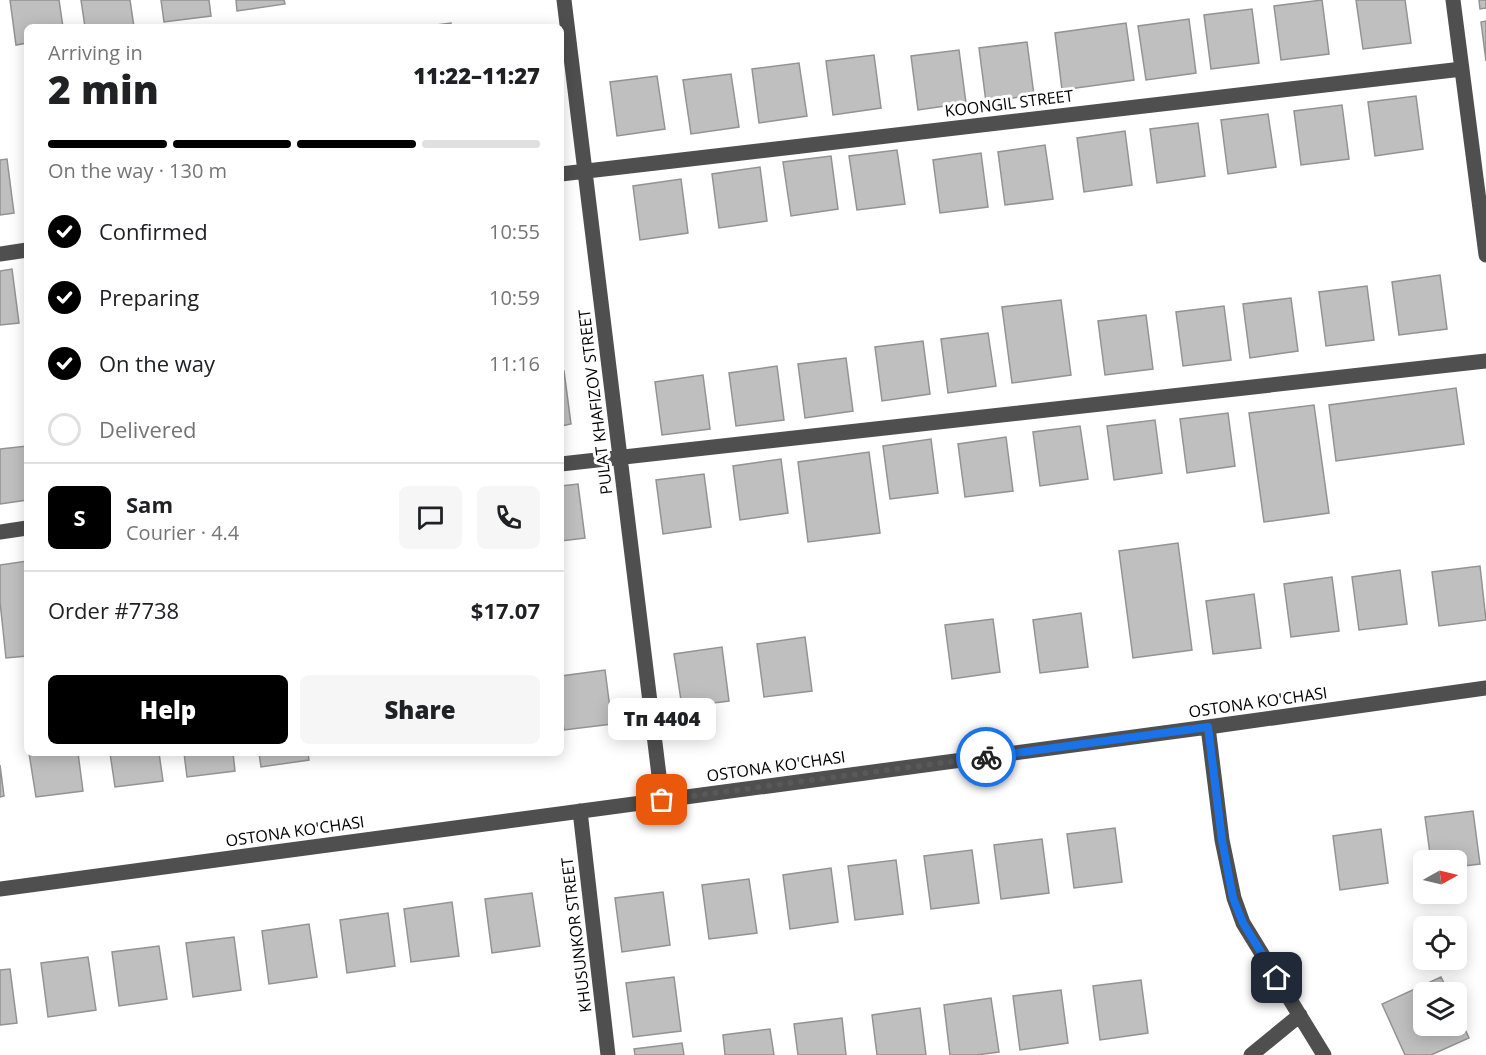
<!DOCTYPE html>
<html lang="en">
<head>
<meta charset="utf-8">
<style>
  body { margin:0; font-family:"Open Sans",sans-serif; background:#f6f6f6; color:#202124; height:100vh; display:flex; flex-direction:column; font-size:22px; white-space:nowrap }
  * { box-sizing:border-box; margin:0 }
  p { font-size:20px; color:#757577 }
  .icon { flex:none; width:33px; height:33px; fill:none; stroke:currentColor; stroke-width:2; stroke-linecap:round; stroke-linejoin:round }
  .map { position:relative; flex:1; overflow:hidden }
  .sheet { position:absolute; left:24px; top:24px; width:540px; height:732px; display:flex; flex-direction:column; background:#fff; border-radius:9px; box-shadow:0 3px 15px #0003 }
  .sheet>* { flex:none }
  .needle { width:39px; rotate:82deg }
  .controls { position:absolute; left:1413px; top:850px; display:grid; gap:12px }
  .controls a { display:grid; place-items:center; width:54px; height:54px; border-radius:9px; background:#fff; box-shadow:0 3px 15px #0003; font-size:30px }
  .pin { position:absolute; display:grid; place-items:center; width:51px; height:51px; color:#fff; margin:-26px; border-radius:12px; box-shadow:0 3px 9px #0006 }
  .courier { position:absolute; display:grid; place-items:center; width:60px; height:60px; margin:-30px; border:4px solid #1a73e8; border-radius:50%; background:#fff; color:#222; box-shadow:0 2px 8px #0007 }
  .bubble { position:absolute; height:42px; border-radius:9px; background:#fff; box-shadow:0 3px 15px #0003; font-size:20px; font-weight:800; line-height:42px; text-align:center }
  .headline em { font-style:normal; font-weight:800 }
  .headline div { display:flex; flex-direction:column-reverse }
  .headline { display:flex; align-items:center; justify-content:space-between; height:102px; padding:0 24px }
  h1 { font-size:39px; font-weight:800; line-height:45px }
  .bar { display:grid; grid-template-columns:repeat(4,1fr); gap:9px 6px; align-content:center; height:72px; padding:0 24px }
  .bar i { height:8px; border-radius:4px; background:#e0e0e0 }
  .bar .selected { background:#000 }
  .bar p { grid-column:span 4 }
  .line { display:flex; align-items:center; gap:15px; padding:0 24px; border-top:2px solid #e0e0e0 }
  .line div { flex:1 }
  .round { display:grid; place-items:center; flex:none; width:63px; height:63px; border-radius:9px; background:#f6f6f6 }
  ol { padding:0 24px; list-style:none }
  li { display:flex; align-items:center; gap:18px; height:66px }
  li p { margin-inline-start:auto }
  li .icon { padding:6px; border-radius:50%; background:#000; color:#fff; stroke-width:4 }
  li:last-child { color:#757577 }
  li i { width:33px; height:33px; border:3px solid #e0e0e0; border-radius:50% }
  .action { display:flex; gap:12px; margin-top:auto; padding:12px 24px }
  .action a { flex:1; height:69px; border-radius:9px; background:#000; color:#fff; font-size:24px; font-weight:800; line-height:69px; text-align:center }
  .action a+a { background:#f6f6f6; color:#202124 }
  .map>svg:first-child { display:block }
</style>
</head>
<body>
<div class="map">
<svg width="1486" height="1055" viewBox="0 0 1486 1055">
  <rect width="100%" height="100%" fill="#fff"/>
  <path fill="#bfbfbf" stroke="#939393" stroke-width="1.5" d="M 10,0 L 59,0 L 63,27 L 27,27 L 27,43 L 16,45 Z
    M 81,0 L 130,0 L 134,27 L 85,27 Z
    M 161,0 L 209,0 L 211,16 L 164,22 Z
    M 236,0 L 284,0 L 285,4 L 237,11 Z
    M 1322,0 L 1329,54 L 1281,60 L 1274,6 Z
    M 1356,0 L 1405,0 L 1411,43 L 1363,49 Z
    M 1479,0 L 1486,0 L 1486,8 L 1480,9 Z
    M 1252,9 L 1259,63 L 1211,69 L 1204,15 Z
    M 1189,19 L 1196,73 L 1146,80 L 1138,26 Z
    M 1486,21 L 1486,61 L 1481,22 Z
    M 451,23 L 451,27 L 420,27 Z
    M 1126,23 L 1134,80 L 1062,90 L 1055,33 Z
    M 1027,42 L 1034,95 L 986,102 L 979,48 Z
    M 959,50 L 966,103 L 918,110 L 911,56 Z
    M 874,55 L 881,108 L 833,115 L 826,61 Z
    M 799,63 L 807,116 L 759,123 L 752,69 Z
    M 731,74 L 739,127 L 691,134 L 683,80 Z
    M 657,76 L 665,129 L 617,136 L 610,82 Z
    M 1416,96 L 1423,149 L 1375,156 L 1368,102 Z
    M 1342,105 L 1349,159 L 1301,165 L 1294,111 Z
    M 1268,114 L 1276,167 L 1228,174 L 1221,120 Z
    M 1198,123 L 1205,176 L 1157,183 L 1150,129 Z
    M 1125,131 L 1132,185 L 1084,192 L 1077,138 Z
    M 1045,145 L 1053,199 L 1005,205 L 998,152 Z
    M 897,150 L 905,204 L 857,210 L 849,156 Z
    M 981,153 L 988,207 L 940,213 L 933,160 Z
    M 831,156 L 838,209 L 791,216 L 783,162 Z
    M 7,159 L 14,213 L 0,215 L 0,160 Z
    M 760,167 L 767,221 L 719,228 L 712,174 Z
    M 681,179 L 688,233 L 640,240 L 633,186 Z
    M 12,269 L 19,323 L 0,325 L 0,271 Z
    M 1440,275 L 1447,329 L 1399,335 L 1392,282 Z
    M 1367,286 L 1374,340 L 1326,346 L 1319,292 Z
    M 1291,298 L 1298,351 L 1250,358 L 1243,304 Z
    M 1061,300 L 1071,375 L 1012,383 L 1002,307 Z
    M 1224,306 L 1231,360 L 1183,366 L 1176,312 Z
    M 1146,315 L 1153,369 L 1105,375 L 1098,321 Z
    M 988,333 L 996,386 L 948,393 L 941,339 Z
    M 923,341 L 930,394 L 882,401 L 875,347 Z
    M 846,358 L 853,411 L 805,418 L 798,364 Z
    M 777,366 L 784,420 L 736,426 L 729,373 Z
    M 561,371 L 564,371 L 571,424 L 561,426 Z
    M 703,375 L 710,429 L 662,435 L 655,382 Z
    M 1456,388 L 1464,444 L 1336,461 L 1329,405 Z
    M 1314,405 L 1329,513 L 1264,522 L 1249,413 Z
    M 1228,413 L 1235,466 L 1187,473 L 1180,419 Z
    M 1155,420 L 1162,473 L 1114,480 L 1107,426 Z
    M 1080,426 L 1088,479 L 1040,486 L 1033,432 Z
    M 1006,437 L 1013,491 L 965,497 L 958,444 Z
    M 931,439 L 938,493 L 890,499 L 883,446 Z
    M 27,446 L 27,500 L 0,504 L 0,449 Z
    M 869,452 L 880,533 L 808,542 L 798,462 Z
    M 781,459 L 788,513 L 740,520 L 733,466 Z
    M 704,474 L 711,527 L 663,534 L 656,480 Z
    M 578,484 L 585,538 L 561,541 L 561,486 Z
    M 1178,543 L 1192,650 L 1133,658 L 1119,551 Z
    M 27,561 L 27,656 L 6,658 L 0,602 L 0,565 Z
    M 1480,566 L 1486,620 L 1439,626 L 1432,572 Z
    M 1400,570 L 1407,624 L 1359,630 L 1352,577 Z
    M 1332,577 L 1339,631 L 1291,637 L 1284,584 Z
    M 1254,594 L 1261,648 L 1213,654 L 1206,601 Z
    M 1081,613 L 1088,667 L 1040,673 L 1033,620 Z
    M 993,619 L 1000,672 L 952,679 L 945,625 Z
    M 805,637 L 812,691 L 764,697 L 757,644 Z
    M 722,647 L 729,701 L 682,707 L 674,654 Z
    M 605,670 L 612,724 L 564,730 L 561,706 L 561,676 Z
    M 29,753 L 78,753 L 83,791 L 36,797 Z
    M 110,753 L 159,753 L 163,781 L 115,787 Z
    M 184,753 L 233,753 L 235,771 L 187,777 Z
    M 259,753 L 308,753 L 309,760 L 261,767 Z
    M 0,765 L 4,796 L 0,797 Z
    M 1473,811 L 1480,864 L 1456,867 L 1456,861 L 1431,861 L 1425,817 Z
    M 1115,828 L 1122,882 L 1074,888 L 1067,834 Z
    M 1381,829 L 1388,883 L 1340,890 L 1333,836 Z
    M 1042,839 L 1049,893 L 1001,899 L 994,845 Z
    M 972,850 L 979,903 L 931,909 L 924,856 Z
    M 896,860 L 903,914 L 855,920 L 848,866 Z
    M 831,868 L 838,922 L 790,929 L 783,875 Z
    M 749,879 L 757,933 L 709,939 L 702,885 Z
    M 663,892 L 670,945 L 622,952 L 615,898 Z
    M 532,893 L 540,946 L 492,953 L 485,899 Z
    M 452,902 L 459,956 L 411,962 L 404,909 Z
    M 388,913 L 395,966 L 347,973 L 340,920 Z
    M 309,924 L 317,977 L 269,984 L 262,931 Z
    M 234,937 L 241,990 L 193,997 L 186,943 Z
    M 159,946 L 167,999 L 119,1006 L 112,952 Z
    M 88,957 L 96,1010 L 48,1017 L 41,963 Z
    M 10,969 L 17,1023 L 0,1025 L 0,970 Z
    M 674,977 L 681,1031 L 633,1037 L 626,983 Z
    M 1441,977 L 1449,993 L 1424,993 L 1424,1026 L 1456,1026 L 1456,1010 L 1469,1038 L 1431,1055 L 1405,1055 L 1382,1004 Z
    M 1141,980 L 1148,1033 L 1100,1040 L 1093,986 Z
    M 1061,990 L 1068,1043 L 1020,1050 L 1013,996 Z
    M 991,998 L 999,1052 L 976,1055 L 950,1055 L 944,1005 Z
    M 920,1008 L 926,1055 L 877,1055 L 872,1015 Z
    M 842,1018 L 846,1055 L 798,1055 L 794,1024 Z
    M 770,1029 L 774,1055 L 725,1055 L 723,1035 Z
    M 682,1043 L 684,1055 L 635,1055 L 634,1049 Z"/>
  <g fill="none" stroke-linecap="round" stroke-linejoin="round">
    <path stroke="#4f4f4f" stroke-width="15" d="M 564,0 L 662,800
      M 1453,0 L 1486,255
      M 561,174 L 1462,69
      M 0,254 L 27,250
      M 561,464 L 1486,361
      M 0,532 L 27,528
      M 1208,727 L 1222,840 L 1234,898 L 1243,923 L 1324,1055
      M 580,811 L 608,1055
      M 0,889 L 1208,727 L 1486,688
      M 1251,1055 L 1300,1015"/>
  </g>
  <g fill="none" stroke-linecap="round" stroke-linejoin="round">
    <path stroke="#595959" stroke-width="6" stroke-dasharray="0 10.8" d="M 662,800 L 986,757"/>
    <path stroke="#1a73e8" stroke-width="8" d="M 986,757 L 1208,727 L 1222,840 L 1233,898 L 1243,923 L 1277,978"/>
  </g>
  <g text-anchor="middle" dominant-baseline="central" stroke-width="6" stroke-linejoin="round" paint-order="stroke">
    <g font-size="16" fill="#000" stroke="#fff">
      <text transform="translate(1009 103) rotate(-7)">KOONGIL STREET</text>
      <text transform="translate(595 402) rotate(-97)">PULAT KHAFIZOV STREET</text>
      <text transform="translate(1258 702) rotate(-8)">OSTONA KO'CHASI</text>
      <text transform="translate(776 766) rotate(-8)">OSTONA KO'CHASI</text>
      <text transform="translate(295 831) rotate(-8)">OSTONA KO'CHASI</text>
      <text transform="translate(576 935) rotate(-97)">KHUSUNKOR STREET</text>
    </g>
  </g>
</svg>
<div class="controls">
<a><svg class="needle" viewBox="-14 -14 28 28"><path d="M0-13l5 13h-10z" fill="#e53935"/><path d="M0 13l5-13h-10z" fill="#757577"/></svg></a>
<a><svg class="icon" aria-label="locate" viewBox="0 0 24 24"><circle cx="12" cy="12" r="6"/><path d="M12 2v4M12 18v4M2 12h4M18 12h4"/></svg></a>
<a><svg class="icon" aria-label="layers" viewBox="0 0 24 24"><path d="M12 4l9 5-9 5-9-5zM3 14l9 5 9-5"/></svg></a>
</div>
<div class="pin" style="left:662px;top:800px;background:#ea580c"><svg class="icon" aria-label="bag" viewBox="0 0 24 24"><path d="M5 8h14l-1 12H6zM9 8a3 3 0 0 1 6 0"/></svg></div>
<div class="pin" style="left:1277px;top:978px;background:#1f2937"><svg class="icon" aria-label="home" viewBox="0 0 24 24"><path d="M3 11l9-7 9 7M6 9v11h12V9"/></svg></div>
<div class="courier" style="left:986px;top:757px"><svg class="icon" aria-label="bike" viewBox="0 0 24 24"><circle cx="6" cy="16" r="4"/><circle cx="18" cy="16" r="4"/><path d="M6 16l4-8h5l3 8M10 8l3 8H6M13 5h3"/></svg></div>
<div class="bubble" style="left:608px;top:698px;width:108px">Тп 4404</div>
<section class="sheet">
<div class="headline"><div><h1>2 min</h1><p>Arriving in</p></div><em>11:22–11:27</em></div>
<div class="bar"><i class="selected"></i><i class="selected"></i><i class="selected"></i><i></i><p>On the way · 130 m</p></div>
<ol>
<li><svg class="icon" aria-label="check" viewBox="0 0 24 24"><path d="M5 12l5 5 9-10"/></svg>Confirmed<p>10:55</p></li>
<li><svg class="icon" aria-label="check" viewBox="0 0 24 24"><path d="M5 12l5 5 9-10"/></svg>Preparing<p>10:59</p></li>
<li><svg class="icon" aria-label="check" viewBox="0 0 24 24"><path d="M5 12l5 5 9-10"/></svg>On the way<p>11:16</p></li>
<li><i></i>Delivered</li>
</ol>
<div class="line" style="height:108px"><b class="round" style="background:#000;color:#fff">S</b><div><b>Sam</b><p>Courier · 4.4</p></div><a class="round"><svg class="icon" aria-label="chat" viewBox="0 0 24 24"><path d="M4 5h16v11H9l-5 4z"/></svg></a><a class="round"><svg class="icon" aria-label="phone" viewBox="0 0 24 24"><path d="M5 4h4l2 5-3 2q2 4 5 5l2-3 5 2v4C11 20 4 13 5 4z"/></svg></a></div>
<div class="line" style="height:78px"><div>Order #7738</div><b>$17.07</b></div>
<div class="action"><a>Help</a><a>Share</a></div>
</section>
</div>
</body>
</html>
